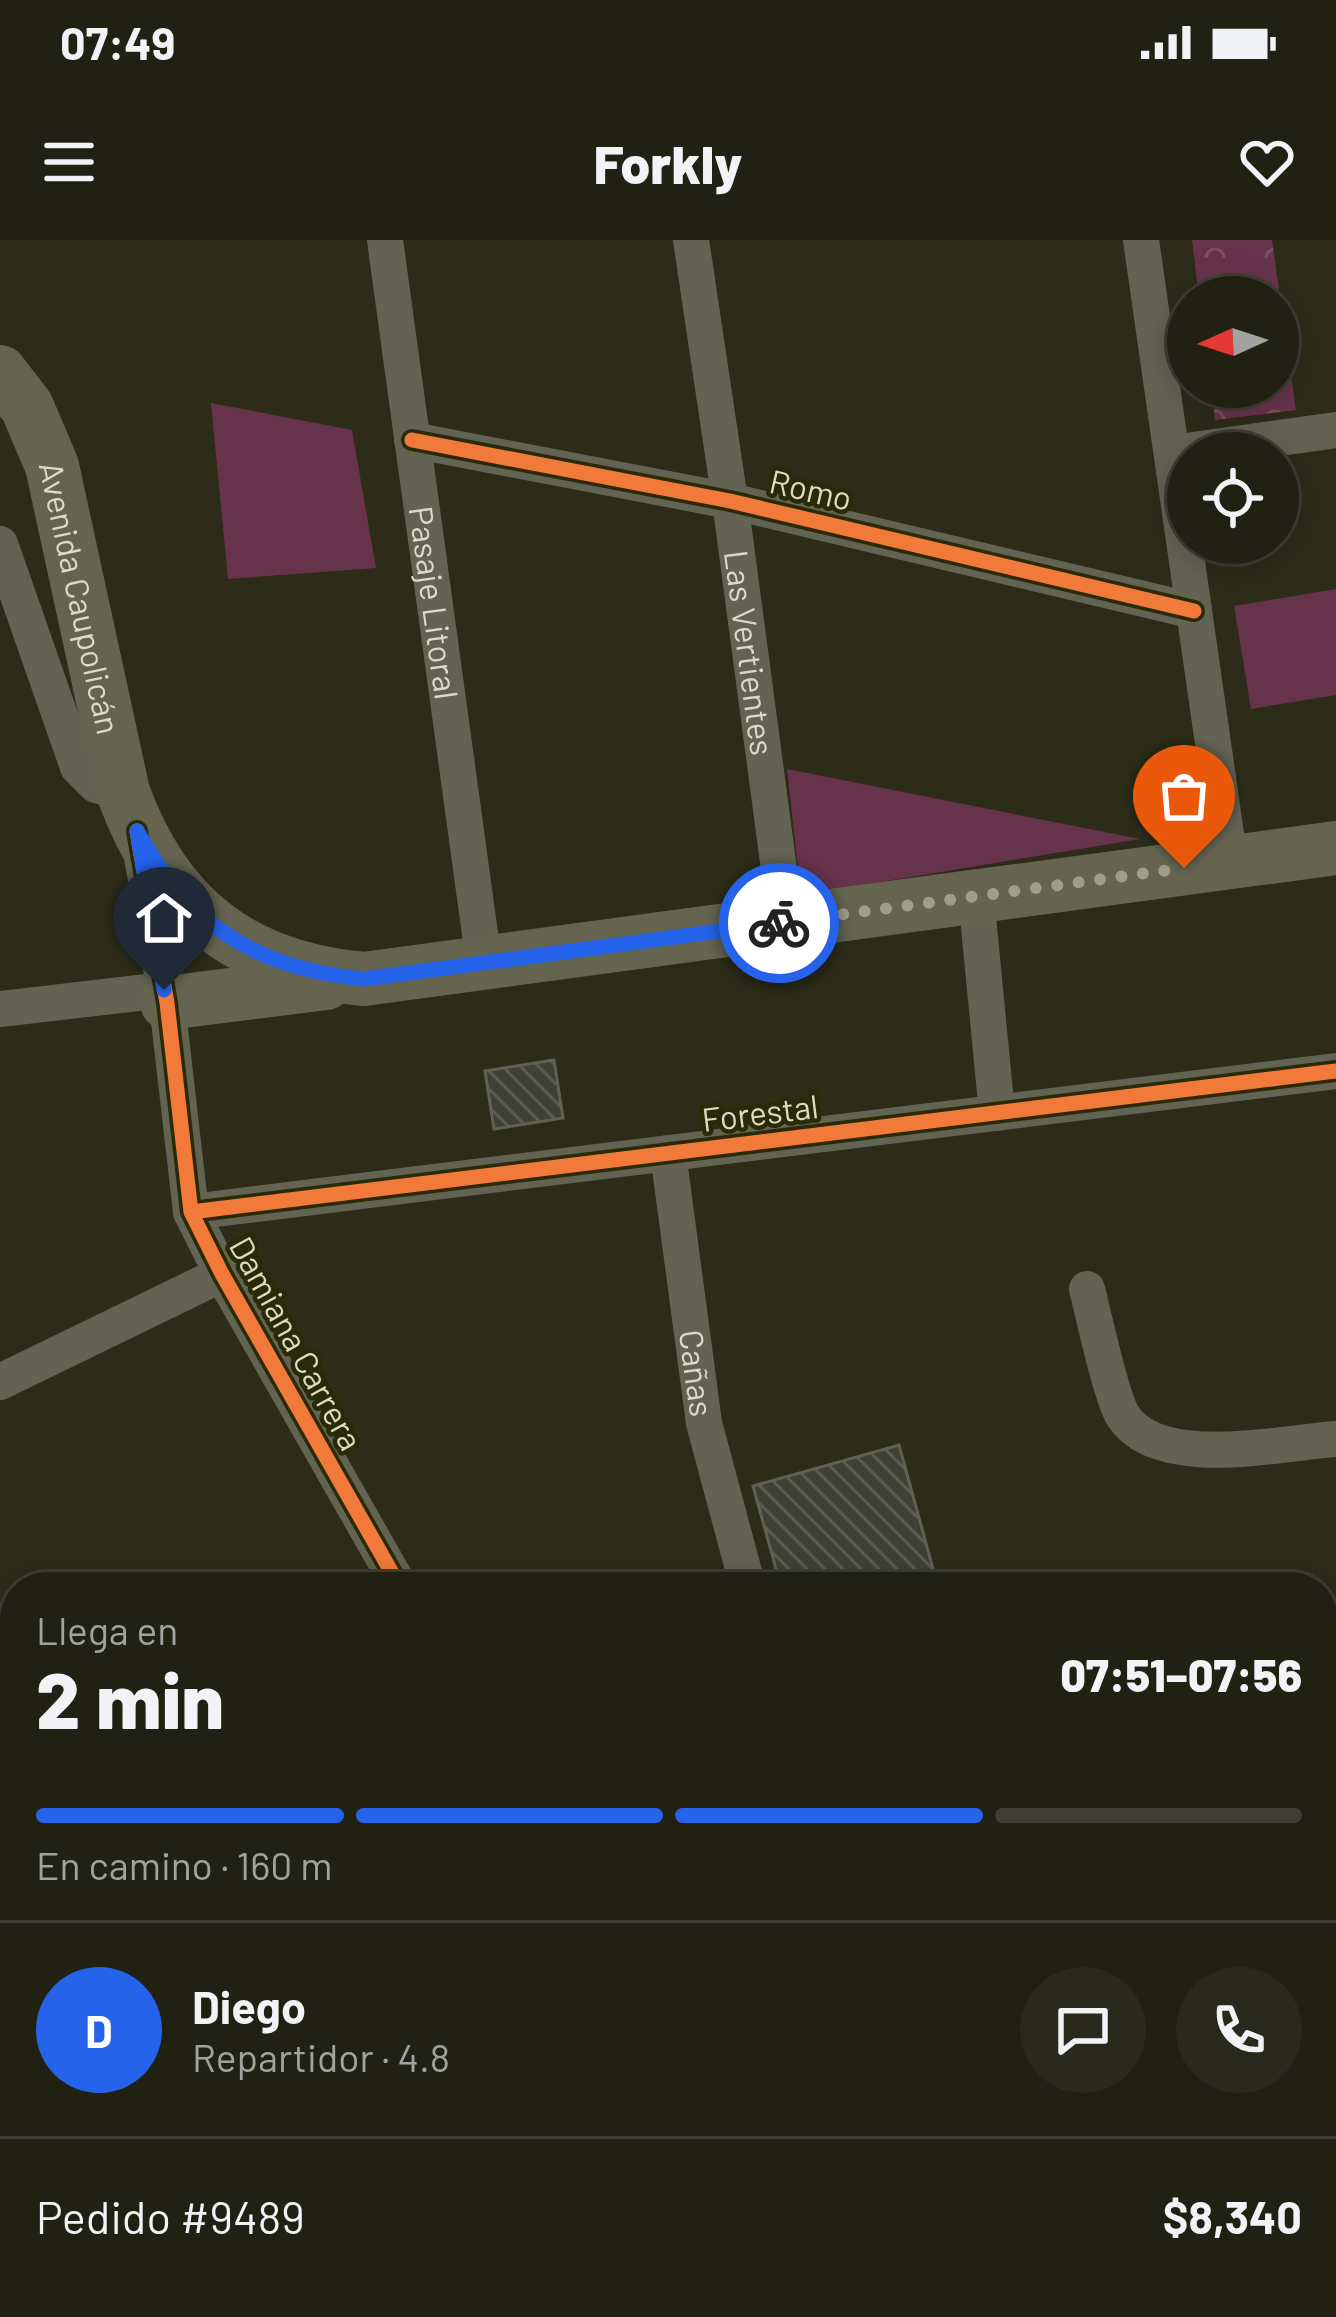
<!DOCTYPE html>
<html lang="es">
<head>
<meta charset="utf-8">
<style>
  body { margin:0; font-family:Barlow,sans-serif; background:#29291c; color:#f1f3f6; height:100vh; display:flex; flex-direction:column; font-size:45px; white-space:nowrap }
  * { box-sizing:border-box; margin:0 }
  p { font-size:39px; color:#a2a3a0 }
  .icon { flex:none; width:66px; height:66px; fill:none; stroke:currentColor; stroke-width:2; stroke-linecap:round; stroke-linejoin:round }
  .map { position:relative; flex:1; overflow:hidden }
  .panel { position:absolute; left:0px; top:1332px; width:1338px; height:747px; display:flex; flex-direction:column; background:#212113; border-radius:48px 48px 0 0; box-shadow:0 6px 30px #0003,0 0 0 3px #3e3e33 }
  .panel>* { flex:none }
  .needle { width:78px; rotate:267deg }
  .fabs { position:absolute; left:1167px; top:36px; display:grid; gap:24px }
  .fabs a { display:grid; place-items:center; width:132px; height:132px; border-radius:50%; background:#212113; box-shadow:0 6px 30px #0003,0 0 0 3px #3e3e33; font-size:60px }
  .pin { position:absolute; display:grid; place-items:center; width:102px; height:102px; color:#fff; margin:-123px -51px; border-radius:50% 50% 50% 0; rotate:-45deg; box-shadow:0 0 12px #0007 }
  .pin .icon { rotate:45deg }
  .courier { position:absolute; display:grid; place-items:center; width:120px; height:120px; margin:-60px; border:9px solid #2563eb; border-radius:50%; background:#fff; color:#222; box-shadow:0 3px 15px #0007 }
  .head em { font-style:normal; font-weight:800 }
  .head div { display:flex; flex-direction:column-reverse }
  .head { display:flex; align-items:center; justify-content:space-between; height:204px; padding:0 36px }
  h1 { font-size:78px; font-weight:800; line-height:90px }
  .bar { display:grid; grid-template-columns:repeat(4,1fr); gap:18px 12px; align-content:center; height:144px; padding:0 36px }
  .bar i { height:15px; border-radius:9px; background:#3e3e33 }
  .bar .selected { background:#2563eb }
  .bar p { grid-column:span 4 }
  .line { display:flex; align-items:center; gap:30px; padding:0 36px; border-top:3px solid #3e3e33 }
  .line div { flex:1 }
  .round { display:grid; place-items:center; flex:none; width:126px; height:126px; border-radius:63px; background:#29291c }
  .status { display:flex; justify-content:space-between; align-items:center; height:84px; padding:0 60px; background:#212113; direction:ltr }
  .status svg { height:33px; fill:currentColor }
  header { display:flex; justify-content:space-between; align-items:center; height:156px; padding:0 36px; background:#212113; font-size:54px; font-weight:800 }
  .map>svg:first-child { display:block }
</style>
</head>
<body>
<div class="status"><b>07:49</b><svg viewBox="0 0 49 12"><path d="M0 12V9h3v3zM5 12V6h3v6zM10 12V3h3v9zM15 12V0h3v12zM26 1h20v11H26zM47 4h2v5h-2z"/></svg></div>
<header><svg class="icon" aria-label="menu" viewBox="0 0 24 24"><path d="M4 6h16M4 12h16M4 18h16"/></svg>Forkly<svg class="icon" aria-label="heart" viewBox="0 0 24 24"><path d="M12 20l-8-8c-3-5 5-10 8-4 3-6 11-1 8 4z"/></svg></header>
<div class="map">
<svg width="1336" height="2077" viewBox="0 0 1336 2077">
  <defs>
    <pattern id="park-crowns" width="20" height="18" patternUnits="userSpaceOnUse" patternTransform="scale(3)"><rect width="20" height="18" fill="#67334b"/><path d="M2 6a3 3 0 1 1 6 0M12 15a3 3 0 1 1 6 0" fill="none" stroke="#7c5063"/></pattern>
    <pattern id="building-back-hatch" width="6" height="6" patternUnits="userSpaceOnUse" patternTransform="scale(3)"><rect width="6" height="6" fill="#3f4233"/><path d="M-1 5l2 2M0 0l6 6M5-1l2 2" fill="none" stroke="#5a5d4f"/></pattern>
  </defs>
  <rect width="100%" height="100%" fill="#2c2c19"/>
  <path fill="#67334b" d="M 211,163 L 352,190 L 376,328 L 228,339 Z
    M 1336,349 L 1336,455 L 1251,469 L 1234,366 Z
    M 787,529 L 1140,599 L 801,655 Z"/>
  <path fill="url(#park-crowns)" d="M 1192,0 L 1272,0 L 1296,170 L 1215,180 L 1211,147 L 1278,147 L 1278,57 L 1199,57 Z
    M 24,2064 L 120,2064 L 125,2077 L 2,2077 Z"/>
  <path fill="url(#building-back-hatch)" stroke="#5f6253" stroke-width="3" d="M 554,820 L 563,878 L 494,889 L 485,831 Z
    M 899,1205 L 938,1347 L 781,1347 L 753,1246 Z"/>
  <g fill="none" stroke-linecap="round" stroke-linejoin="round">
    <g stroke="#636353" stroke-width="36">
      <path id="s1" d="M 385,0 L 484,723"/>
      <path id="s2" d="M 691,0 L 730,261 L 786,682"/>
      <path d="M 1141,0 L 1230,622"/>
      <path d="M 412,200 L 730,261 L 1194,371"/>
      <path d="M 1172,213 L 1336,190"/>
      <path d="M 0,304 L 78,527 L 96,545 L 123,552"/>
      <path d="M 141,611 L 167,763 L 191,972 L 222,1034 L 400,1347"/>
      <path d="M 976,656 L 997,873"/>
      <path d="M 0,769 L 164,750"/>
      <path id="s3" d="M 668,913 L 704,1183 L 748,1347"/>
      <path d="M 191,972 L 1336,831"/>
      <path d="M 1087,1049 C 1094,1076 1111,1157 1123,1176 C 1158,1231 1280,1203 1336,1199"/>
      <path d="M 0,1142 L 222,1034"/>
      <path d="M 1323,1596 L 1336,1594"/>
      <path d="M 0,1599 L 15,1591"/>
      <path d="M 0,1810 L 15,1836"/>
      <path d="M 1323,2034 L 1336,2034"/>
      <path d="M 0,2057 L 15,2048"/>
      <path d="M 138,2064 L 144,2077"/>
      <path d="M 466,2077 L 520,2064"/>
      <path d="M 754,2077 L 757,2064"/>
    </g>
    <g stroke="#646450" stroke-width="54">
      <path id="s4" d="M 0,132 L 27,167 L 52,226 L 123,552 C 165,668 241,728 364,739 L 1336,608"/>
      <path d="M 167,763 L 326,743"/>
    </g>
    <g stroke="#2a2a06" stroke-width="22">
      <path id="cycleway" d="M 412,200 L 730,261 L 1194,371
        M 137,591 L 167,763 L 191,972 L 222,1034 L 400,1347
        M 191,972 L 1336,831"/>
    </g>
    <use href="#cycleway" stroke="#f17a3a" stroke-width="15"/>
  </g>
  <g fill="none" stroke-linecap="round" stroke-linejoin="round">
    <path stroke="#9e9e8b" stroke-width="12" stroke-dasharray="0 21.6" d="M 779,683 L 1184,628"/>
    <path stroke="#2563eb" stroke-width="15" d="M 164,750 L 137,591 C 190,686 257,729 364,739 L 779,683"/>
  </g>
  <g text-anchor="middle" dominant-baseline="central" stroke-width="9" stroke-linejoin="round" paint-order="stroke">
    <g font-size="33" fill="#dbdcc8" stroke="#2a2a06">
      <text transform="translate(811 249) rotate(13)">Romo</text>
      <text stroke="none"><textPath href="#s4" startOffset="243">Avenida Caupolicán</textPath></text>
      <text stroke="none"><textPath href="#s1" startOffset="366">Pasaje Litoral</textPath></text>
      <text stroke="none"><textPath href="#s2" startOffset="417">Las Vertientes</textPath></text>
      <text transform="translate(760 872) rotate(-7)">Forestal</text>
      <text transform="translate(297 1103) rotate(61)">Damiana Carrera</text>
      <text stroke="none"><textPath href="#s3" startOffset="222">Cañas</textPath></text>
    </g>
  </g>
</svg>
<div class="fabs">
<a><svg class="needle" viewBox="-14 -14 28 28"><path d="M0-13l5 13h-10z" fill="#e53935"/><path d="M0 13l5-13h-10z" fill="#a2a3a0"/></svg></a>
<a><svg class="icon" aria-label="locate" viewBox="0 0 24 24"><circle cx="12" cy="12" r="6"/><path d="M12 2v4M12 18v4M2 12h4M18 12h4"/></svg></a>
</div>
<div class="pin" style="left:1184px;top:628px;background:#ea580c"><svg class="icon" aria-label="bag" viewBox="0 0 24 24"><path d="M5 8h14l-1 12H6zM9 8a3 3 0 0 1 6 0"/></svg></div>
<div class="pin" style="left:164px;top:750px;background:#1f2937"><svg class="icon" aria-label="home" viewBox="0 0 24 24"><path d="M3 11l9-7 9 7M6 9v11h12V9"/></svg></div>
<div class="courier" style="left:779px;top:683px"><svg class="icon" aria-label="bike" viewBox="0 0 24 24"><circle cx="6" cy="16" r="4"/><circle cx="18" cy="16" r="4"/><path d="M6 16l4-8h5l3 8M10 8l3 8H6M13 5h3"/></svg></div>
<section class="panel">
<div class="head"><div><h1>2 min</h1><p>Llega en</p></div><em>07:51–07:56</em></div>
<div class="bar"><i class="selected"></i><i class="selected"></i><i class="selected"></i><i></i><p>En camino · 160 m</p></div>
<div class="line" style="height:216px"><b class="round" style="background:#2563eb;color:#fff">D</b><div><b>Diego</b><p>Repartidor · 4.8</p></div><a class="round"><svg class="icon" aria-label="chat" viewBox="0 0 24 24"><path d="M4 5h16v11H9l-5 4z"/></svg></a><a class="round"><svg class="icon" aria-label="phone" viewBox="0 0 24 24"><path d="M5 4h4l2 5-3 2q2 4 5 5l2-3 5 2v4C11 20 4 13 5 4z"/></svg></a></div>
<div class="line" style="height:156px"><div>Pedido #9489</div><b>$8,340</b></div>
</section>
</div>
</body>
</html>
